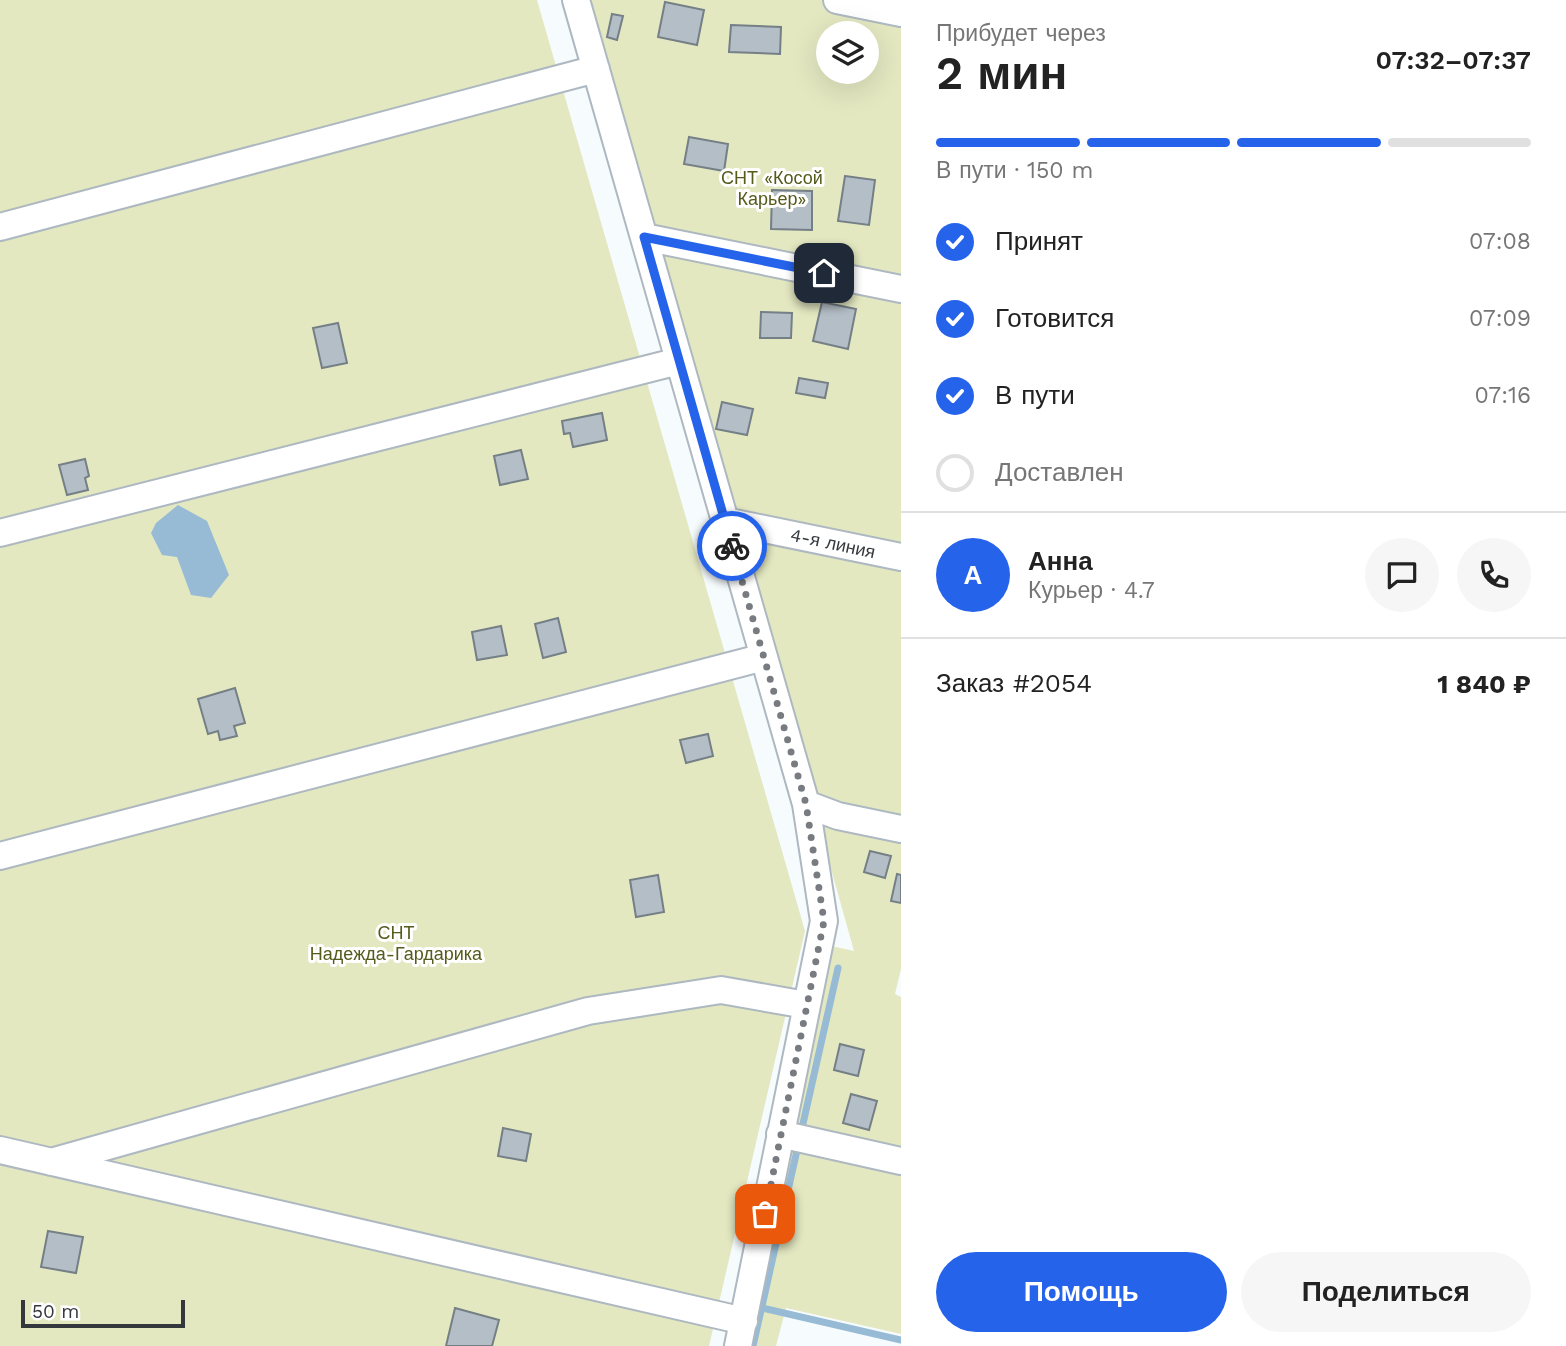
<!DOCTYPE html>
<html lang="ru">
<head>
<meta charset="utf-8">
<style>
  body { margin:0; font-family:"Work Sans",sans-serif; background:#f6f6f6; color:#222; height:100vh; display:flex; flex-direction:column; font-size:26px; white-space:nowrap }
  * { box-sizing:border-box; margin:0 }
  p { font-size:23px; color:#767676 }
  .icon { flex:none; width:38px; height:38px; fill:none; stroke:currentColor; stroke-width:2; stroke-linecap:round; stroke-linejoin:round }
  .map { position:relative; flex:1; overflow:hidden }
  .drawer { display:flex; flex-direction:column; background:#fff; width:665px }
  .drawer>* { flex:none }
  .tools { position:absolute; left:816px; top:21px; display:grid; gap:14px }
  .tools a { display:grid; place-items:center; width:63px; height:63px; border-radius:50%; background:#fff; box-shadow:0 7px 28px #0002; font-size:35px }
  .scale { position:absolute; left:21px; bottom:18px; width:164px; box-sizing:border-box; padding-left:7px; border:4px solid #34383c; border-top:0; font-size:19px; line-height:24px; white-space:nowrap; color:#34383c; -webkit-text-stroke:5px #fff; paint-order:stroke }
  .pin { position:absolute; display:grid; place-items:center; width:60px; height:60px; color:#fff; margin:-30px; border-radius:14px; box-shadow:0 4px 10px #0006 }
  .courier { position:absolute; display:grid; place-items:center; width:70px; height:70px; margin:-35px; border:5px solid #2563eb; border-radius:50%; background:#fff; color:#222; box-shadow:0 2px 9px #0007 }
  .overview em { font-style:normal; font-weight:600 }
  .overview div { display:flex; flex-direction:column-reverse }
  .overview { display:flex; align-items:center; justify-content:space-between; height:119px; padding:0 35px }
  h1 { font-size:46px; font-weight:600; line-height:52px }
  .bar { display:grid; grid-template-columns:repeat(4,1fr); gap:10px 7px; align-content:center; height:84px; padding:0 35px }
  .bar i { height:9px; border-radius:5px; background:#e0e0e0 }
  .bar .current { background:#2563eb }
  .bar p { grid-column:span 4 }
  .line { display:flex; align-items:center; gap:18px; padding:0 35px; border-top:2px solid #e0e0e0 }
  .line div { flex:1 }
  .round { display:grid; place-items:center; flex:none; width:74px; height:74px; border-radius:37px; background:#f6f6f6 }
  ol { padding:0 35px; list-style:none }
  li { display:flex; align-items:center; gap:21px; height:77px }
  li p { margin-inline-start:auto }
  li .icon { padding:7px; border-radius:50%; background:#2563eb; color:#fff; stroke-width:4 }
  li:last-child { color:#767676 }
  li i { width:38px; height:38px; border:4px solid #e0e0e0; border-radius:50% }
  .primary-button { display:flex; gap:14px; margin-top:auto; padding:14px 35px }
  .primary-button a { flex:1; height:80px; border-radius:42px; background:#2563eb; color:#fff; font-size:28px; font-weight:600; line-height:80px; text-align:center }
  .primary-button a+a { background:#f6f6f6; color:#222 }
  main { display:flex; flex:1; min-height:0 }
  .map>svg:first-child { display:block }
</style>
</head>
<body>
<main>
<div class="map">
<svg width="901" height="1346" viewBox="0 0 901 1346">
  <rect width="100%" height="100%" fill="#f6fbfe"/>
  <path fill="#e3e8c1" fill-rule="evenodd" d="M 0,0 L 537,0 L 805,931 L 709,1346 L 0,1346 Z
    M 585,0 L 901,0 L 901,969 L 895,994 L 901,997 L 901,1334 L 786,1308 L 776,1346 L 730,1346 L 827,945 L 854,951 L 649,220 ZM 828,33 L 866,33 L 866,72 L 828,72 Z"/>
  <path fill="#97bbd5" d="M 178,505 L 207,521 L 229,575 L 211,598 L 191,595 L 177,557 L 162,555 L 151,533 L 156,523 Z"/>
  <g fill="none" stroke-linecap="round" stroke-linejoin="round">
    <path stroke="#97bbd5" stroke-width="7" d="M 762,1308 L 901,1340
      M 753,1346 L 838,968"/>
  </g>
  <path fill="#b4bec6" stroke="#757f86" stroke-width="2" d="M 665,2 L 704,10 L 697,45 L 658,37 Z
    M 612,14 L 623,16 L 617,40 L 607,37 Z
    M 731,25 L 781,27 L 780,54 L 729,52 Z
    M 689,137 L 728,144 L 724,171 L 684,164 Z
    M 845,176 L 875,180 L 869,225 L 838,221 Z
    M 772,190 L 812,191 L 812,230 L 771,229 Z
    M 822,302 L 856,309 L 848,349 L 813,341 Z
    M 761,312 L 792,313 L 791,338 L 760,338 Z
    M 338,323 L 347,363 L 322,368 L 313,328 Z
    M 799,378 L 828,383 L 825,398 L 796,393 Z
    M 722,402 L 753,409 L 747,435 L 716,429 Z
    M 602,413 L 607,440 L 573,447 L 570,433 L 564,434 L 562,421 Z
    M 521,450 L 528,479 L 500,485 L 494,456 Z
    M 85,459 L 89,476 L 85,478 L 88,490 L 67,495 L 59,465 Z
    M 558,618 L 566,652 L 543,658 L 535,624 Z
    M 501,626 L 507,655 L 477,660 L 472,632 Z
    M 235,688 L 245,723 L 234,726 L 237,736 L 220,740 L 218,731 L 208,734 L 198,699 Z
    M 708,734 L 713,756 L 686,763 L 680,740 Z
    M 870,851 L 891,856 L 885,878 L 864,872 Z
    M 897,874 L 901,875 L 901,903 L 891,901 Z
    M 658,875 L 664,912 L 636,917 L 630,880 Z
    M 840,1044 L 864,1050 L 858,1076 L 834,1070 Z
    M 851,1094 L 877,1101 L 869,1130 L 843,1123 Z
    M 503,1128 L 531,1134 L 526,1161 L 498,1156 Z
    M 48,1231 L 83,1237 L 76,1273 L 41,1267 Z
    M 455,1308 L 499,1320 L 492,1346 L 446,1346 Z"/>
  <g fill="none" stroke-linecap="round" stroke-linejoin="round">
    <g stroke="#aeb8c0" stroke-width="30">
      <path id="minor" d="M 576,0 L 806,804 L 824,921 L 738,1346
        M 837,0 L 901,13
        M 0,227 L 596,69
        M 644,237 L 901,289
        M 725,521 L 901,557
        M 0,533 L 679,361
        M 806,804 L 838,816 L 901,829
        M 0,856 L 764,657
        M 780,1134 L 901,1161
        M 0,1150 L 744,1321
        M 51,1162 L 588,1011 L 721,990 L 806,1005"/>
    </g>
    <use href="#minor" stroke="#fff" stroke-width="26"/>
  </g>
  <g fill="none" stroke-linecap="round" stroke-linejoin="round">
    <path stroke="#787c80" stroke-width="7" stroke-dasharray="0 12.6" d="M 732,546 L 806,804 L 824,921 L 765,1214"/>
    <path stroke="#2563eb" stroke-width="9" d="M 732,546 L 644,237 L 824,273"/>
  </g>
  <g text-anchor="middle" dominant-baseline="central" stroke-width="6" stroke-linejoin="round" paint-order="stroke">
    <g font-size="18" fill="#565a1b" stroke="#fff">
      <text x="772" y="177">СНТ «Косой<tspan x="772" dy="21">Карьер»</tspan></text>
      <text x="396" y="932">СНТ<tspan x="396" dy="21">Надежда-Гардарика</tspan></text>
    </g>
    <g font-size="18" fill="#34383c" stroke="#fff">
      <text transform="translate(833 543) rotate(12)">4-я линия</text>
    </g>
  </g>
</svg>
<div class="tools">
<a><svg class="icon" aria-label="layers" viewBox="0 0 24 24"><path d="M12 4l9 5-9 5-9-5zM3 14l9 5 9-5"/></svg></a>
</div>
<div class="scale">50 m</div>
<div class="pin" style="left:765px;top:1214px;background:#ea580c"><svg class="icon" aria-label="bag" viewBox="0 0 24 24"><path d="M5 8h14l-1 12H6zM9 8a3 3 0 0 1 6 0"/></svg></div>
<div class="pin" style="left:824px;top:273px;background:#1f2937"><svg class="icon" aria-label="home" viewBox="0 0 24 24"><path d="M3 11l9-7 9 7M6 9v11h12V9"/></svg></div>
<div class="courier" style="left:732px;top:546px"><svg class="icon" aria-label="bike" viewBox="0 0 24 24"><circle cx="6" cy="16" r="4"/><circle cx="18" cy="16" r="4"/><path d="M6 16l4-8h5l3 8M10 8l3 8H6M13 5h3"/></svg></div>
</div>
<section class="drawer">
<div class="overview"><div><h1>2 мин</h1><p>Прибудет через</p></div><em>07:32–07:37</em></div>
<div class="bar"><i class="current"></i><i class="current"></i><i class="current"></i><i></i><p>В пути · 150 m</p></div>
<ol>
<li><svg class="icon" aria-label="check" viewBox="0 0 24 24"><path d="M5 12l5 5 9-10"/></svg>Принят<p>07:08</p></li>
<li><svg class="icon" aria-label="check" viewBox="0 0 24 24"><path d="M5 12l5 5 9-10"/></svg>Готовится<p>07:09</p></li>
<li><svg class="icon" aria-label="check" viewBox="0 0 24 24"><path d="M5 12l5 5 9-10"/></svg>В пути<p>07:16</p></li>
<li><i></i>Доставлен</li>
</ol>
<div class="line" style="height:126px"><b class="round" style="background:#2563eb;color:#fff">А</b><div><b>Анна</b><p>Курьер · 4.7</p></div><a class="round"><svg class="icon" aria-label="chat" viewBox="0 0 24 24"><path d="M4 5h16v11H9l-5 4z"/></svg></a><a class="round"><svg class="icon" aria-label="phone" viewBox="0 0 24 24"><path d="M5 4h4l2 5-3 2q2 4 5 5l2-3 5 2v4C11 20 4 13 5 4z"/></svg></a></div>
<div class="line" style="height:91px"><div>Заказ #2054</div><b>1 840 ₽</b></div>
<div class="primary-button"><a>Помощь</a><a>Поделиться</a></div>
</section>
</main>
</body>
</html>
